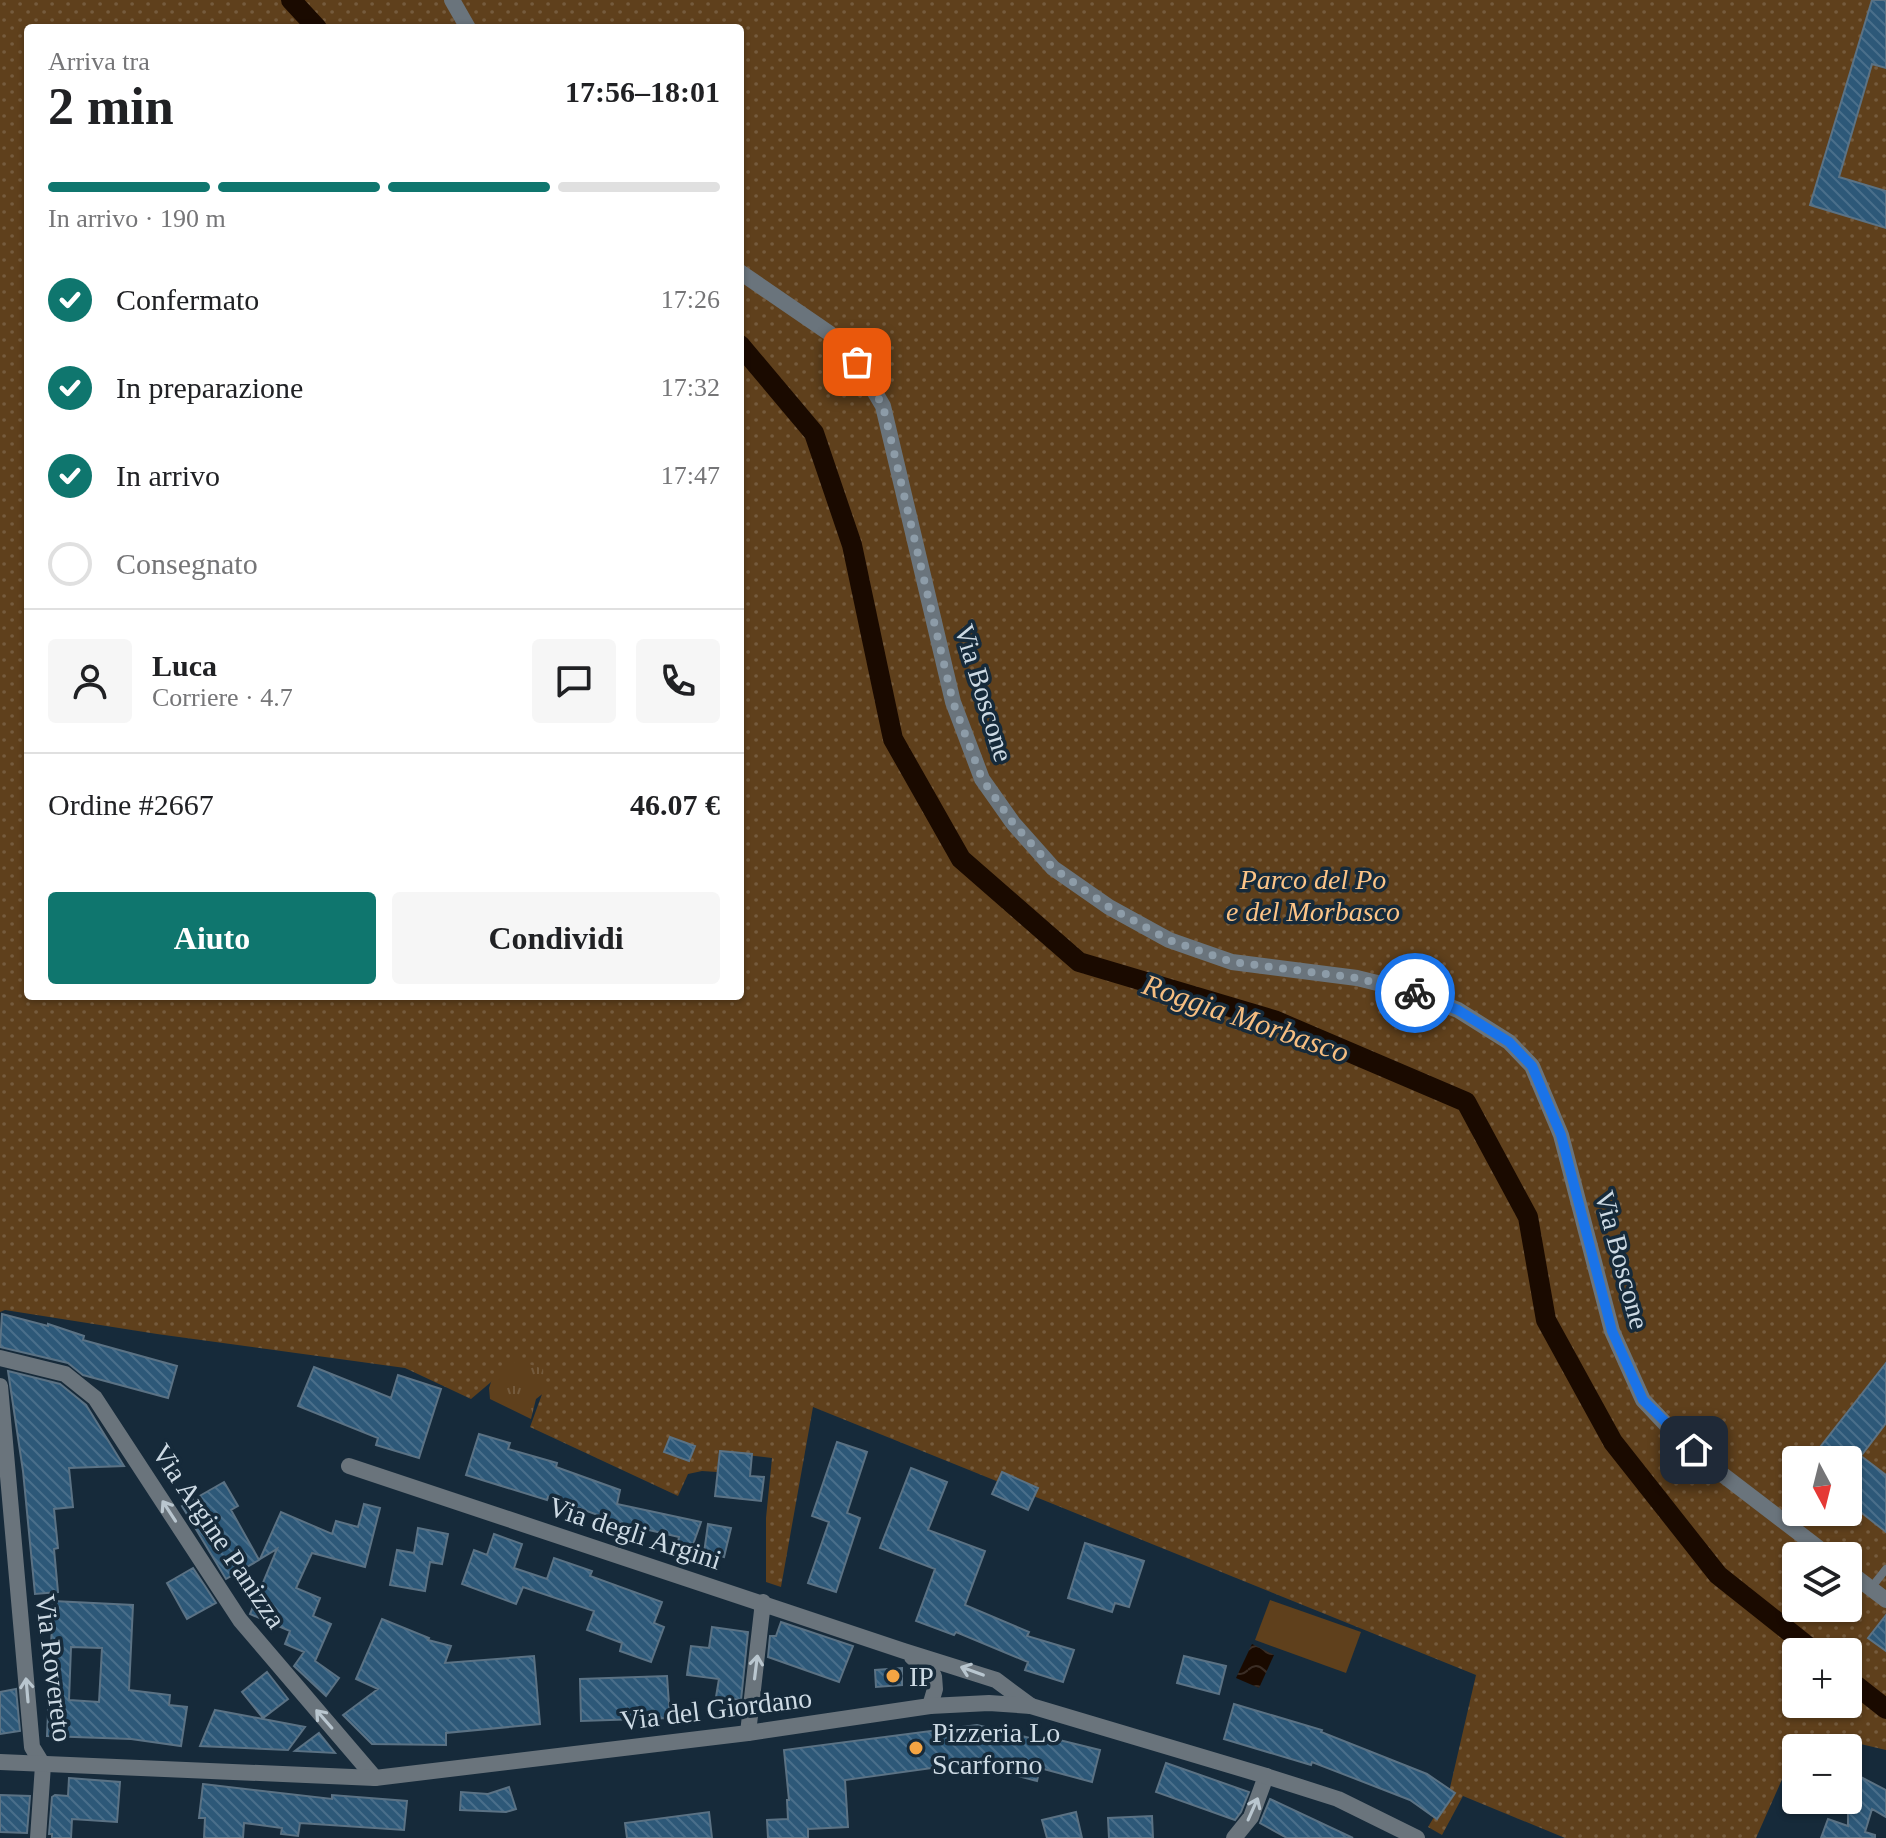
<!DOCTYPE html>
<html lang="it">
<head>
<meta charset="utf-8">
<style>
  body { margin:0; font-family:Georgia,serif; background:#f6f6f6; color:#202124; height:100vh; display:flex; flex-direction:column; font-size:30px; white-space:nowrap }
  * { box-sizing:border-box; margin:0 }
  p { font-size:26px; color:#757577 }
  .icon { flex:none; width:44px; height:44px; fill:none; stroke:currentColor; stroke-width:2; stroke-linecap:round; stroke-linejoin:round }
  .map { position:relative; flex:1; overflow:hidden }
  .details { position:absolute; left:24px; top:24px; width:720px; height:976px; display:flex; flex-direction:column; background:#fff; border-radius:8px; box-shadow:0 2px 6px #0004 }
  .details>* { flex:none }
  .needle { width:52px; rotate:173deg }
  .controls { position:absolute; left:1782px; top:1446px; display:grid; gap:16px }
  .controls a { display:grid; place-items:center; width:80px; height:80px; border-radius:8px; background:#fff; box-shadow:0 2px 6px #0004; font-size:40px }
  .pin { position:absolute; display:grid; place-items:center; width:68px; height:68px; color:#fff; margin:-34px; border-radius:16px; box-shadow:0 4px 12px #0006 }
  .courier { position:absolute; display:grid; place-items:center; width:80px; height:80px; margin:-40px; border:6px solid #1a73e8; border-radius:50%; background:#fff; color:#222; box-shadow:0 2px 10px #0007 }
  .overview em { font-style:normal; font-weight:700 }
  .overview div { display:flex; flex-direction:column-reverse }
  .overview { display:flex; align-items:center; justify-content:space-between; height:136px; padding:0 24px }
  h1 { font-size:52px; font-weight:700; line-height:60px }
  .bar { display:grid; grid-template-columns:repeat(4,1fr); gap:12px 8px; align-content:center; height:96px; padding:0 24px }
  .bar i { height:10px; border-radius:6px; background:#e0e0e0 }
  .bar .selected { background:#0f766e }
  .bar p { grid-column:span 4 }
  .line { display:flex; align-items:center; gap:20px; padding:0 24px; border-top:2px solid #e0e0e0 }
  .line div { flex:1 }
  .round { display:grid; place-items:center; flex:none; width:84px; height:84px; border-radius:8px; background:#f6f6f6 }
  ol { padding:0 24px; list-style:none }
  li { display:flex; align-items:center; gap:24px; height:88px }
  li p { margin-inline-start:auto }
  li .icon { padding:8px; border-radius:50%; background:#0f766e; color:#fff; stroke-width:4 }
  li:last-child { color:#757577 }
  li i { width:44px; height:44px; border:4px solid #e0e0e0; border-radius:50% }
  .button { display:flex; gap:16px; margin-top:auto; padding:16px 24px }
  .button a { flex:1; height:92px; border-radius:8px; background:#0f766e; color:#fff; font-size:32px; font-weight:700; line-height:92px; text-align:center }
  .button a+a { background:#f6f6f6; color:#202124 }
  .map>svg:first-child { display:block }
</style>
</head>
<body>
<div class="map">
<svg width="1886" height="1838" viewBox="0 0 1886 1838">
  <defs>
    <pattern id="grass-tufts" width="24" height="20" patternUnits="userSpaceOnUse" patternTransform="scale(2)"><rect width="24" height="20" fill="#5f401c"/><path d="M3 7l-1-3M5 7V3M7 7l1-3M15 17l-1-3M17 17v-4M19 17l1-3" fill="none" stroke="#755b3d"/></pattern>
    <pattern id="park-dots" width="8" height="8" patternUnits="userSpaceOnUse" patternTransform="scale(2)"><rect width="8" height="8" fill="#5f401c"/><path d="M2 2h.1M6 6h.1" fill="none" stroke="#755b3d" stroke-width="1.8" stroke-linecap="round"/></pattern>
    <pattern id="water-waves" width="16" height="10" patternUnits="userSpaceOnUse" patternTransform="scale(2)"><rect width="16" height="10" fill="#1a0a00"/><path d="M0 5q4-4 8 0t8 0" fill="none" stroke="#3a2d25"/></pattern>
    <pattern id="building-back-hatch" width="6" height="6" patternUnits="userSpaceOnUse" patternTransform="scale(2)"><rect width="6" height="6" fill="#2d5878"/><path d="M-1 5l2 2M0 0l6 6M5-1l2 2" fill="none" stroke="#4a6f8b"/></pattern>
  </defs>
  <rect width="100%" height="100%" fill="#162a3a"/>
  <path fill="url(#grass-tufts)" d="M 514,1354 L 548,1367 L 554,1385 L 536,1399 L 531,1419 L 490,1399 L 489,1388 L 499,1359 Z"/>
  <path fill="url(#park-dots)" fill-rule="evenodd" d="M 0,0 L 1886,0 L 1886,1750 L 1852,1742 L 1848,1748 L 1796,1748 L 1756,1838 L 1565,1838 L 1463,1796 L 1442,1835 L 1428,1827 L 1449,1792 L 1476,1675 L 813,1407 L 781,1587 L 766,1582 L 766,1518 L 772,1458 L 719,1452 L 717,1472 L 702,1471 L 688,1474 L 678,1496 L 530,1427 L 545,1386 L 543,1369 L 517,1360 L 471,1399 L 405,1368 L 157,1334 L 5,1310 L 0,1312 ZM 28,28 L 740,28 L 740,996 L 28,996 ZM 1796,1460 L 1848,1460 L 1848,1512 L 1796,1512 ZM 1796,1556 L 1848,1556 L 1848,1608 L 1796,1608 ZM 1796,1652 L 1848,1652 L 1848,1704 L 1796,1704 Z"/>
  <path fill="#5f401c" d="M 1270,1600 L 1361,1632 L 1346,1673 L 1255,1640 Z"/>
  <path fill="url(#water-waves)" d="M 1252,1644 L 1274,1655 L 1259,1688 L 1236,1678 Z"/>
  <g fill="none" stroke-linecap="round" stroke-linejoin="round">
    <path stroke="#1a0a00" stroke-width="20" d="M 291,0 L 317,28
      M 740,345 L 814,433 L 852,545 L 893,739 L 961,859 L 1079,962 L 1274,1020 L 1466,1102 L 1528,1217 L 1546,1320 L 1613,1442 L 1718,1575 L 1815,1652
      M 1848,1679 L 1886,1709"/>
  </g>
  <path fill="url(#building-back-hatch)" stroke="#5b7284" stroke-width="2" fill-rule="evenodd" d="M 1872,0 L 1886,0 L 1886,68 L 1872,64 L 1839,177 L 1886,191 L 1886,228 L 1810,205 Z
    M 2,1314 L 48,1326 L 48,1324 L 84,1336 L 83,1340 L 177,1366 L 168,1398 L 83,1375 L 68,1363 L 0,1347 Z
    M 1886,1363 L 1886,1423 L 1861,1456 L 1886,1475 L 1886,1532 L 1848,1502 L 1848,1460 L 1810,1460 Z
    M 314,1367 L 391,1398 L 398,1375 L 441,1389 L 419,1458 L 376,1445 L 378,1438 L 298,1406 Z
    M 8,1371 L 60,1384 L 86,1405 L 124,1466 L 69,1468 L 73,1507 L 54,1509 L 58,1548 L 54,1549 L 58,1592 L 35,1594 L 23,1471 Z
    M 479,1434 L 510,1443 L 508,1449 L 557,1463 L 556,1467 L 620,1490 L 617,1504 L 701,1522 L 691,1550 L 677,1547 L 679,1537 L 623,1524 L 548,1497 L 547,1500 L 466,1475 Z
    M 670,1437 L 695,1446 L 689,1461 L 664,1452 Z
    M 837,1442 L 867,1452 L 847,1513 L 860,1518 L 836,1592 L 808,1583 L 829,1522 L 812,1516 Z
    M 720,1451 L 752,1454 L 750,1476 L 764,1477 L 761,1501 L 715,1496 Z
    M 911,1468 L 947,1482 L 928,1530 L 985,1551 L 965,1605 L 1029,1632 L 1027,1636 L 1074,1650 L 1063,1682 L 1025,1670 L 1028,1662 L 956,1632 L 954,1635 L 916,1621 L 935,1569 L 880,1548 Z
    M 1002,1472 L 1038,1488 L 1028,1510 L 992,1494 Z
    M 224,1482 L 238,1506 L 231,1510 L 259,1560 L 226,1579 L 182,1506 Z
    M 364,1504 L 380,1508 L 365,1567 L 312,1553 L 296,1588 L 320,1598 L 313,1616 L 331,1624 L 315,1661 L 339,1678 L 326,1696 L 294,1666 L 304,1652 L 285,1644 L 290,1631 L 250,1614 L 277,1549 L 260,1559 L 281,1512 L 332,1534 L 336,1521 L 358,1527 Z
    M 708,1524 L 731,1528 L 724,1557 L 704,1553 Z
    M 418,1528 L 448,1534 L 442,1564 L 430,1562 L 425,1591 L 390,1585 L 397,1550 L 414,1553 Z
    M 494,1534 L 522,1544 L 514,1568 L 547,1579 L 554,1558 L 592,1571 L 590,1576 L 662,1602 L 654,1623 L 664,1627 L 651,1662 L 620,1651 L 622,1643 L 587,1630 L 594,1611 L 523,1587 L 516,1604 L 462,1584 L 474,1550 L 487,1555 Z
    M 1085,1543 L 1144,1561 L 1129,1607 L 1115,1603 L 1112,1612 L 1068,1598 Z
    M 193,1568 L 216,1603 L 187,1619 L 167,1583 Z
    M 53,1601 L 133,1605 L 129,1690 L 170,1695 L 169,1705 L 187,1707 L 181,1746 L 131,1739 L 47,1736 ZM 71,1647 L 102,1648 L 99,1702 L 69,1700 Z
    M 1886,1615 L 1886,1651 L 1868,1638 Z
    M 382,1619 L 429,1638 L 428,1640 L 451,1646 L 445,1663 L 534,1656 L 540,1724 L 446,1733 L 446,1745 L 372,1744 L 343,1715 L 378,1689 L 356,1679 Z
    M 781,1622 L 853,1646 L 839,1682 L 768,1657 L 770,1636 L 776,1636 Z
    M 712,1627 L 748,1632 L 741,1700 L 716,1697 L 719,1679 L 687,1675 L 691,1646 L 709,1648 Z
    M 1184,1656 L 1226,1666 L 1219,1694 L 1177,1683 Z
    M 902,1668 L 902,1685 L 876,1687 L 875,1670 Z
    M 267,1672 L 288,1699 L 263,1718 L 242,1692 Z
    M 667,1676 L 670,1718 L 581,1721 L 580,1679 Z
    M 16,1689 L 20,1731 L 0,1734 L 0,1692 Z
    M 1234,1704 L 1322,1730 L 1321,1732 L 1427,1774 L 1455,1793 L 1437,1819 L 1410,1800 L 1312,1762 L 1311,1765 L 1224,1739 Z
    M 215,1710 L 247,1716 L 305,1727 L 288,1750 L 200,1746 Z
    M 977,1725 L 1046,1742 L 1047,1737 L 1100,1750 L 1092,1782 L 1040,1768 L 1037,1781 L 968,1763 L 845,1780 L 848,1827 L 808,1829 L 808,1838 L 768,1838 L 767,1820 L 788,1819 L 787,1800 L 789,1800 L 784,1750 Z
    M 319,1733 L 335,1753 L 295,1751 Z
    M 1166,1763 L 1249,1792 L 1241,1812 L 1235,1820 L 1156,1792 Z
    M 1853,1773 L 1886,1790 L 1886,1817 L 1872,1809 L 1865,1832 L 1875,1835 L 1875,1838 L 1821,1838 L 1828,1819 L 1848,1826 L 1848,1783 Z
    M 69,1778 L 120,1782 L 117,1822 L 72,1819 L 71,1838 L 52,1838 L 52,1834 L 49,1834 L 52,1797 L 55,1795 L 68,1796 Z
    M 203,1784 L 332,1799 L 332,1795 L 407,1801 L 404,1830 L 300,1823 L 298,1836 L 281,1834 L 282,1828 L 244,1823 L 243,1838 L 204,1838 L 205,1818 L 199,1818 Z
    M 509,1787 L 516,1809 L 506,1812 L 460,1810 L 461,1792 L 488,1794 Z
    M 0,1795 L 30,1796 L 27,1833 L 0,1832 Z
    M 1270,1799 L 1353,1838 L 1287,1838 L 1260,1823 Z
    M 709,1812 L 712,1838 L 627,1838 L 625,1823 Z
    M 1076,1812 L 1082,1838 L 1047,1838 L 1042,1820 Z
    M 1152,1816 L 1153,1838 L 1109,1838 L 1108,1818 Z"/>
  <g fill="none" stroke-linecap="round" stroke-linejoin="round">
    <path stroke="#6a747c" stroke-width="8" d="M 1871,1588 L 1886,1569"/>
    <path stroke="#6a747c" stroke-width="16" d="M 452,0 L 468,28
      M 740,272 L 829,333 L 857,362 L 883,406 L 953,702 L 982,779 L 1013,823 L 1053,868 L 1109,907 L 1169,940 L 1232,962 L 1357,978 L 1410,991 L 1458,1010 L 1509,1042 L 1532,1066 L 1561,1135 L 1612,1331 L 1643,1400 L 1677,1436 L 1710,1465 L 1829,1556
      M 0,1358 L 65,1374 L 95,1398 L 240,1620 L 375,1778
      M 0,1386 L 32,1747 L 43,1765 L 38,1838
      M 349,1466 L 904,1651 L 996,1680 L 1031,1706
      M 1848,1571 L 1886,1600
      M 912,1657 L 934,1676 L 935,1689 L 930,1706
      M 748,1733 L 763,1602
      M 1234,1838 L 1251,1817 L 1266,1776"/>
    <path stroke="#6a747c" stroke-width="16" d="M 0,1762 L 375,1778 L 748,1733 L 930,1706 L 989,1703 L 1031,1706 L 1266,1776 L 1338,1799 L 1417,1838"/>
  </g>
  <defs><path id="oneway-shaft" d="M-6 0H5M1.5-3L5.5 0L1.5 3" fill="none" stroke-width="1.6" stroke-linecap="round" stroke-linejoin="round" transform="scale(2)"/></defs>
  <g stroke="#b9c6cf">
    <use href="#oneway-shaft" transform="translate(169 1511) rotate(-123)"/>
    <use href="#oneway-shaft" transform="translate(756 1667) rotate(-83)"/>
    <use href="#oneway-shaft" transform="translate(972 1671) rotate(-160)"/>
    <use href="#oneway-shaft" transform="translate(27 1690) rotate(-95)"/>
    <use href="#oneway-shaft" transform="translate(324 1719) rotate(-131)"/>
    <use href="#oneway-shaft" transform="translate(1253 1809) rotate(-66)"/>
  </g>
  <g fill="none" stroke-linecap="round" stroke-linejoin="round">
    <path stroke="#8d9ca8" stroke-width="8" stroke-dasharray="0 14.4" d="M 857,362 L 883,406 L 953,702 L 982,779 L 1013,823 L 1053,868 L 1109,907 L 1169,940 L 1232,962 L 1357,978 L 1415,993"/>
    <path stroke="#1a73e8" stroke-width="10" d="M 1415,993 L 1458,1010 L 1509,1042 L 1532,1066 L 1561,1135 L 1612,1331 L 1643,1400 L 1694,1450"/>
  </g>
  <g fill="#f3a443" stroke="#162a3a" stroke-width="3">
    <circle cx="893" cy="1676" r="8"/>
    <circle cx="916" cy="1748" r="8"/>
  </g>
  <g text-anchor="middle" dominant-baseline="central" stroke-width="7" stroke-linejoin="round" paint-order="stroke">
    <g font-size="28" fill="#cddae4" stroke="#162a3a">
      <text transform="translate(984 693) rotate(73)">Via Boscone</text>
      <text transform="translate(1622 1260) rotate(75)">Via Boscone</text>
      <text transform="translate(635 1533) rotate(18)">Via degli Argini</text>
      <text transform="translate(219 1536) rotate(56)">Via Argine Panizza</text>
      <text transform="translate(54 1668) rotate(83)">Via Rovereto</text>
      <text transform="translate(716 1709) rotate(-7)">Via del Giordano</text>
    </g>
    <g font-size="28" font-style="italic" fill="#fcc487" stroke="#162a3a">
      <text x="1313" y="879">Parco del Po<tspan x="1313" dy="32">e del Morbasco</tspan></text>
    </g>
    <g font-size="28" fill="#cddae4" stroke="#162a3a" text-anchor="start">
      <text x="909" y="1676">IP</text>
      <text x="932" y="1732">Pizzeria Lo<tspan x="932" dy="32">Scarforno</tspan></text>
    </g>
    <g font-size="30" font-style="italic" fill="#f6be81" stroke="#162a3a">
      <text transform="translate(1246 1018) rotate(19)">Roggia Morbasco</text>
    </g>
  </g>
</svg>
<div class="controls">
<a><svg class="needle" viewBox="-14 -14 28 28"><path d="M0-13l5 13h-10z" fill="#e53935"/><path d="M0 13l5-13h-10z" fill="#757577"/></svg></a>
<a><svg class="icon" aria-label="layers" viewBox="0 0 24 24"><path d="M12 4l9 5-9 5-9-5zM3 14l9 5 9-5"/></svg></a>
<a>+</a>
<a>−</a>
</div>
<div class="pin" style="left:857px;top:362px;background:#ea580c"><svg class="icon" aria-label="bag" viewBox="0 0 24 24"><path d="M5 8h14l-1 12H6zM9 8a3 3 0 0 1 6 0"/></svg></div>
<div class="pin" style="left:1694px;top:1450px;background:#1f2937"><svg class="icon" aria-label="home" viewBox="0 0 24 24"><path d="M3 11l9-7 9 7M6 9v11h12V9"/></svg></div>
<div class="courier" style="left:1415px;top:993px"><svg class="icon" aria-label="bike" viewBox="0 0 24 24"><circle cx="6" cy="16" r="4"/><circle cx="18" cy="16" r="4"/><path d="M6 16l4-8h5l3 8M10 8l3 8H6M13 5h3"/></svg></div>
<section class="details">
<div class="overview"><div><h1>2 min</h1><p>Arriva tra</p></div><em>17:56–18:01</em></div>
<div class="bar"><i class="selected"></i><i class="selected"></i><i class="selected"></i><i></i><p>In arrivo · 190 m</p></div>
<ol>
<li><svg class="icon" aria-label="check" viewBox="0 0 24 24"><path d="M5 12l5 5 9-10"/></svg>Confermato<p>17:26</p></li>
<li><svg class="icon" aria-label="check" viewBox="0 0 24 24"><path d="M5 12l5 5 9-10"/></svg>In preparazione<p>17:32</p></li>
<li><svg class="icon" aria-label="check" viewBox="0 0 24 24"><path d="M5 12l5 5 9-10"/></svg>In arrivo<p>17:47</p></li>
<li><i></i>Consegnato</li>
</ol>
<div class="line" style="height:144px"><a class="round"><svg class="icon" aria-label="person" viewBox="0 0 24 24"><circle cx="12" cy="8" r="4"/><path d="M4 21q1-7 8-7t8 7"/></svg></a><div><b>Luca</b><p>Corriere · 4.7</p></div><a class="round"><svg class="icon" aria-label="chat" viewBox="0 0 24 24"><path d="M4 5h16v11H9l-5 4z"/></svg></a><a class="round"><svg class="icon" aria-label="phone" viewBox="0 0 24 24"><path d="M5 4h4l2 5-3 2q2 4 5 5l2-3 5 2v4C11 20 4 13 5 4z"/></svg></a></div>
<div class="line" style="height:104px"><div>Ordine #2667</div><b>46.07 €</b></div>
<div class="button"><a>Aiuto</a><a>Condividi</a></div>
</section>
</div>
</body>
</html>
